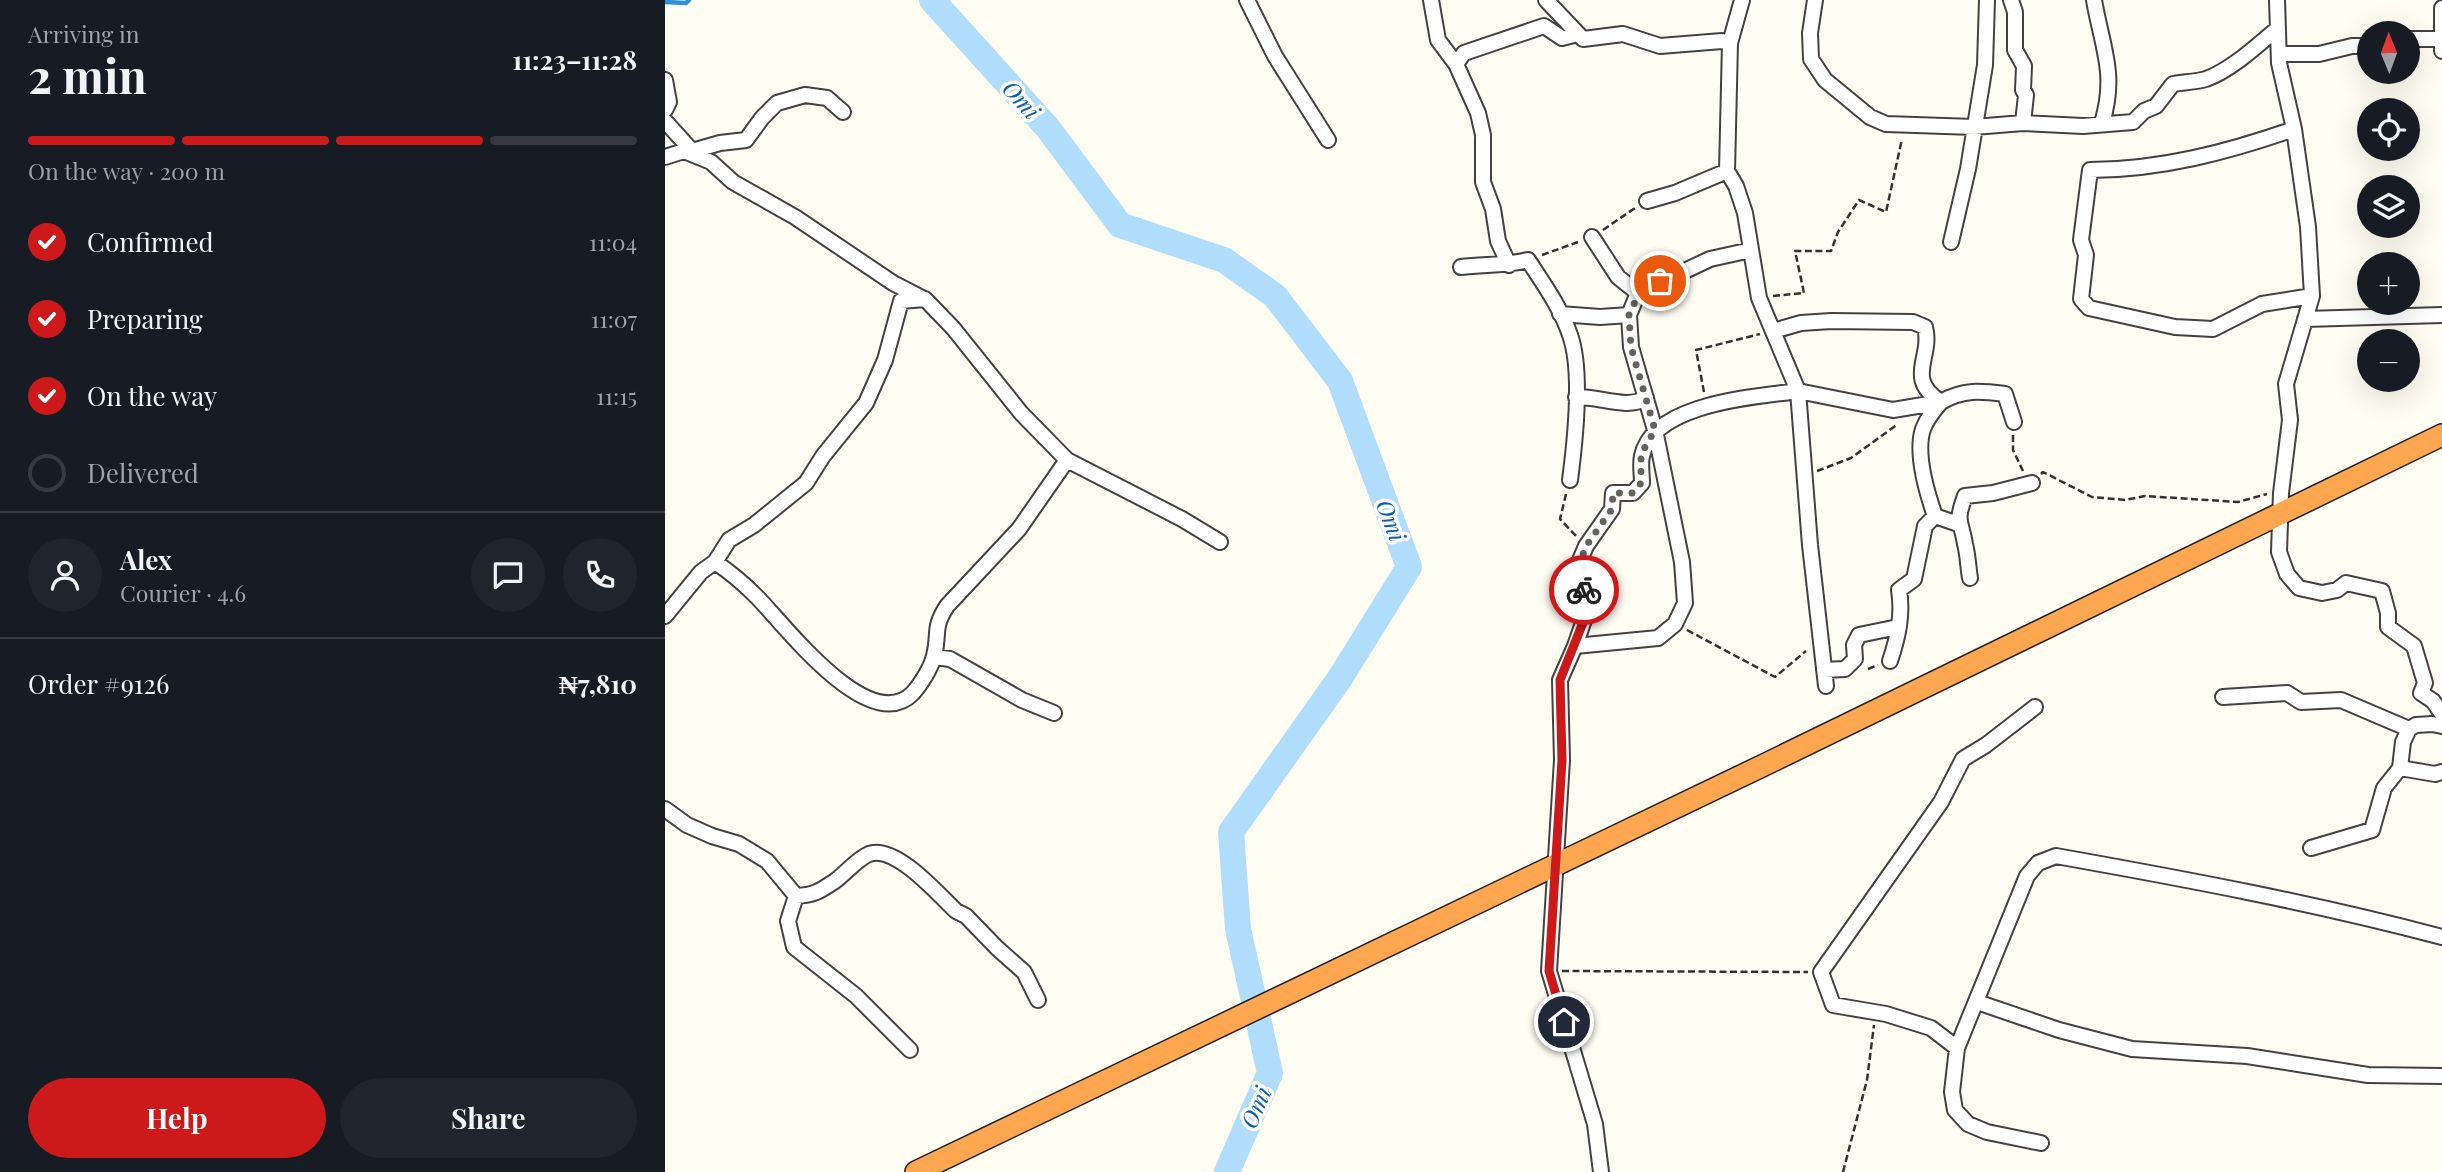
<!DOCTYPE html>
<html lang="en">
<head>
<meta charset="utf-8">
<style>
  body { margin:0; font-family:"Playfair Display",serif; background:#20242c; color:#f1f3f6; height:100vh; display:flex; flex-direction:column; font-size:26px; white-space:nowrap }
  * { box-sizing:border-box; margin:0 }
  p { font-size:23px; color:#9ea1a6 }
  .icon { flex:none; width:38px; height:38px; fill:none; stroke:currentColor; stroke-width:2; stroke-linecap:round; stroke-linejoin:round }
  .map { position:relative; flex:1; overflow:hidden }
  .drawer { display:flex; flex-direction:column; background:#171b24; width:665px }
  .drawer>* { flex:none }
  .needle { width:46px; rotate:359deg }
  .tools { position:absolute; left:1692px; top:21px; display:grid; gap:14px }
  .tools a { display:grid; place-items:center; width:63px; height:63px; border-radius:50%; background:#171b24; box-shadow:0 7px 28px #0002; font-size:35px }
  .pin { position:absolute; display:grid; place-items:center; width:60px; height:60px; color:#fff; margin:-30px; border:4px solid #fff; border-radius:50%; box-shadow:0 2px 7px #0007 }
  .courier { position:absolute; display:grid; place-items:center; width:70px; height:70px; margin:-35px; border:5px solid #ce191a; border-radius:50%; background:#fff; color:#222; box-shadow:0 2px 9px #0007 }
  .overview em { font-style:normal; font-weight:700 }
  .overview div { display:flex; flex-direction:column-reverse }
  .overview { display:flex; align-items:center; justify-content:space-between; height:119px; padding:0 28px }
  h1 { font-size:46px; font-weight:700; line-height:52px }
  .bar { display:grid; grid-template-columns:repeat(4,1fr); gap:10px 7px; align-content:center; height:84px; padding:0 28px }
  .bar i { height:9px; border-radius:5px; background:#363941 }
  .bar .selected { background:#ce191a }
  .bar p { grid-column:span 4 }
  .line { display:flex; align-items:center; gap:18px; padding:0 28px; border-top:2px solid #363941 }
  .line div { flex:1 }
  .round { display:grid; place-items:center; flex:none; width:74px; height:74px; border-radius:37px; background:#20242c }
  ol { padding:0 28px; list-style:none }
  li { display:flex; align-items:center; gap:21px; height:77px }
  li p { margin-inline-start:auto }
  li .icon { padding:7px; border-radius:50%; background:#ce191a; color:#fff; stroke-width:4 }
  li:last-child { color:#9ea1a6 }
  li i { width:38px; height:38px; border:4px solid #363941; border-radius:50% }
  .button { display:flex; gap:14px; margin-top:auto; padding:14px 28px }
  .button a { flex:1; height:80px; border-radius:42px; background:#ce191a; color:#fff; font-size:28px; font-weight:700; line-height:80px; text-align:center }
  .button a+a { background:#20242c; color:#f1f3f6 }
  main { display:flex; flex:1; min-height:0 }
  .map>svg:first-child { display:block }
</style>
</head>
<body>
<main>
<section class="drawer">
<div class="overview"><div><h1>2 min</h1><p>Arriving in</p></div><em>11:23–11:28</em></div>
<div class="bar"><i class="selected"></i><i class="selected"></i><i class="selected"></i><i></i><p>On the way · 200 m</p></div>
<ol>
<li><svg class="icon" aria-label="check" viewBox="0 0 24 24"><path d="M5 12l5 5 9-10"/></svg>Confirmed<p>11:04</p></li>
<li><svg class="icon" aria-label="check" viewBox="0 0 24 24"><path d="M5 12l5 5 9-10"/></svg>Preparing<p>11:07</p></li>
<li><svg class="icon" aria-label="check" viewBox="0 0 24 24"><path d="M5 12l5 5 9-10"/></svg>On the way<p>11:15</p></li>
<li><i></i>Delivered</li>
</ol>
<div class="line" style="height:126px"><a class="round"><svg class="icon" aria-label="person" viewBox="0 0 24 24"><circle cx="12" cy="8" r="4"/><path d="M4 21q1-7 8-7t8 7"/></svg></a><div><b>Alex</b><p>Courier · 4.6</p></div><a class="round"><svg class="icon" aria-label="chat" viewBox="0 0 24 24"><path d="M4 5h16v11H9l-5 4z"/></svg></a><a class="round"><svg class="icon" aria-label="phone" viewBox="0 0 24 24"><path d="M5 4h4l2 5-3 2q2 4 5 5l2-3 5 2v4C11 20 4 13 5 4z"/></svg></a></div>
<div class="line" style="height:91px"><div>Order #9126</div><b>₦7,810</b></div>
<div class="button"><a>Help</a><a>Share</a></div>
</section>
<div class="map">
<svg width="1777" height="1172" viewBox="0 0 1777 1172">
  <rect width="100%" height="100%" fill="#fffdf2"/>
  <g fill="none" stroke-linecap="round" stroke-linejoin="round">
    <path stroke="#318fda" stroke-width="4.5" d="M 0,2 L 21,3 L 24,0"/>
    <path stroke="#b1ddfc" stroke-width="26" d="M 267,0 L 382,127 L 455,225 L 559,260 L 610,296 L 675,381 L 744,567 L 675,678 L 566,832 L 573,929 L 605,1073 L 562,1172"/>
    <g stroke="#424242" stroke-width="18">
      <path id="minor" d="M 582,0 L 610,56 L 663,140
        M 766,0 L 773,40 L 791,64 L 813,113 L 818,135 L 818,182 L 828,209 L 833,241 L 844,265
        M 881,0 L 918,39 L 958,34 L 995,46 L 1057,41 L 1065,43
        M 1150,0 L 1145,33 L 1146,59 L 1160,80 L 1205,117 L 1221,124 L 1309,127 L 1358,123 L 1418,126 L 1468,122 L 1479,111 L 1491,106 L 1508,84 C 1519,82 1531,82 1541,79 C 1566,70 1593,45 1613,28
        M 1346,0 L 1350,12 L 1350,50 L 1359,66 L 1358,90 L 1361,95 L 1358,123
        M 1429,0 C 1437,47 1452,74 1437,123
        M 1612,0 L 1614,63 L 1629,129 L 1643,227 L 1647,296 L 1621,384 L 1625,420 L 1616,493 L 1614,552 L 1622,574 L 1634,588 L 1657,593 L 1672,590 L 1681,583 L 1717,591 L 1723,613 L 1723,627 L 1749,646 L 1760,683 L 1756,693 L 1768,701 L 1777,714
        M 1777,8 L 1777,51
        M 1743,39 L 1777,39
        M 1614,54 L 1654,54 L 1687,46 L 1702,46 L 1704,43
        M 791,64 L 799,53 L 879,26 L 897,38 L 913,34
        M 0,80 L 4,102 L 0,110
        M 0,121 L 27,151 L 55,143 L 81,140 L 97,118 L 112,103 L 140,95 L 162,98 L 178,112
        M 1629,129 C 1563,152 1495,170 1425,170 L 1416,240 L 1421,255 L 1416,299 L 1424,308 L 1510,327 L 1548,329 L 1597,304 L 1647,296
        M 0,157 L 19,151 L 46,162 L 68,182 L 130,217 L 228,283 L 259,299
        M 982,201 L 1010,193 L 1062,171
        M 927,237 L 953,277 L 973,293
        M 1286,242 L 1303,169 L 1320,65 L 1322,0
        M 796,267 C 819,264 841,266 863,260 C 878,283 896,308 905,335 C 918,371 910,442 905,480
        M 895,314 L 935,317 L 964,315
        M 1640,319 L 1777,315
        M 1108,331 L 1136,323 L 1166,321 L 1248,322 L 1260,327 C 1268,358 1239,378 1276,402 C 1298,389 1316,391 1340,394 L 1349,422
        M 911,397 C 934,396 962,410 981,398
        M 1270,516 C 1262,493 1250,453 1258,429 C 1262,418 1269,410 1276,402
        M 50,562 L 64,540 L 89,525 L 141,483 L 158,456 L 201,403 L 220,360 L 236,301 L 260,299 L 288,328 L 356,413 L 402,460 L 517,519 L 555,542
        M 1305,578 C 1303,567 1303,555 1300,544 C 1296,519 1290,523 1300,496 L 1328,493 L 1367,483
        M 0,616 L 36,572 L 50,562 C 65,572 78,583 91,596 C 119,624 204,738 248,693 C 256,684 266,668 269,656 C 275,633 267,629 282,606 L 354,529 L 402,460
        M 910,646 L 919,620 L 919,593 L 913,565 L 921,546 L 947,509 L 948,493 L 968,493 L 977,483 C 977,474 975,464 977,456 C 988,403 1090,397 1133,391 L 1094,298 L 1080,213 L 1071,186 L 1062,171 L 1065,43 L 1077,0
        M 269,657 L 285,659 L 357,700 L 389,713
        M 1225,661 C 1233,637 1238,615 1234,590 L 1249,579 L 1260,526 L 1270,516 L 1293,524
        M 1159,670 L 1180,669 L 1190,659 L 1189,645 L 1194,635 L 1233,627
        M 1161,686 L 1145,545 L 1133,391 L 1228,410 L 1276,402
        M 1558,697 L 1622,693 L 1636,702 L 1676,700 L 1744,729
        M 1735,768 L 1770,774 L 1777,772
        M 0,809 L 22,825 L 47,836 L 74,844 L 102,861 L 131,896 L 123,921 L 129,947 L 191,996 L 245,1050
        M 1646,848 L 1707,830 L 1719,788 L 1735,768 L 1738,742 L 1744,729 L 1751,725 L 1767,724 L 1777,726
        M 131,896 C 150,895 155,891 170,881 C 181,873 192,859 204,854 C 230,844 273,894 291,911 L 301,916 L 332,948 L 359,972 L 373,1000
        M 1312,1002 L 1394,1030 L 1467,1049 L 1582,1056 L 1703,1075 L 1777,1076
        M 1292,1048 L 1266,1028 L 1221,1014 L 1168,1005 L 1156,972 L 1276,802 L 1298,759 L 1321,745 L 1370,707
        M 1376,1143 L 1322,1132 L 1303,1124 L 1290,1110 L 1287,1092 L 1292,1048 L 1362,876 L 1373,863 L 1391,856 C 1520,879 1649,903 1777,937
        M 936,1172 L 930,1124 L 884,971 L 897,760 L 895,680 L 910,646 L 993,638 L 1010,624 L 1020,603 L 1017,562 L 990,430 L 966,347 L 964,315 L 973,293 L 1045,259 L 1086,250"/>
    </g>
    <g stroke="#202020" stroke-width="24">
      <path id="highway" d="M 251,1172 L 1097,766 L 1777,435"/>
    </g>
    <path stroke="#313131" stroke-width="2.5" stroke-dasharray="7 3.5" stroke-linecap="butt" d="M 938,230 L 970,208
      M 877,255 L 913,242
      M 1108,296 L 1139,293 L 1130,251 L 1166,251 L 1173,232 L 1194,200 L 1221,212 L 1237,139
      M 1039,392 L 1031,350 L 1095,334
      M 1348,435 L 1348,450 L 1358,471
      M 1152,471 L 1186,458 L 1233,424
      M 1376,474 L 1378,472 L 1427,497 L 1460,500 L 1480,496 L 1573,502 L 1602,494
      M 901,494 L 895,519 L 911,536
      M 1022,630 L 1110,677 L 1141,651
      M 1203,669 L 1213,665
      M 897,971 L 1143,972
      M 1178,1172 L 1202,1080 L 1209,1025"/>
    <use href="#minor" stroke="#fff" stroke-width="14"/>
    <use href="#highway" stroke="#ffa750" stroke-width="21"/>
  </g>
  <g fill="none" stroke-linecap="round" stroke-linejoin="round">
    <path stroke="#63625e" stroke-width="7" stroke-dasharray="0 12.6" d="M 919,590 L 914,565 L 921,546 L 947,509 L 948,493 L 968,493 L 976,483 L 976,454 L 990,430 L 966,347 L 964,315 L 974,293 L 995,281"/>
    <path stroke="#ce191a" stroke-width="9" d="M 899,1022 L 884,971 L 897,760 L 895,680 L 919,620 L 919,590"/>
  </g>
  <g text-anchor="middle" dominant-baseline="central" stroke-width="7" stroke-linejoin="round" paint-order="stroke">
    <g font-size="23" font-style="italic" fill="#0b60ae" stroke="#fff">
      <text transform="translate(357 99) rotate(48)">Omi</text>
      <text transform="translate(727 520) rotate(69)">Omi</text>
      <text transform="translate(590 1107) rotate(-67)">Omi</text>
    </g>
  </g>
</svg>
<div class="tools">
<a><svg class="needle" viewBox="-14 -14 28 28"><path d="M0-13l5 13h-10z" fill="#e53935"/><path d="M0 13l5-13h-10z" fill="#9ea1a6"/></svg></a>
<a><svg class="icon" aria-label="locate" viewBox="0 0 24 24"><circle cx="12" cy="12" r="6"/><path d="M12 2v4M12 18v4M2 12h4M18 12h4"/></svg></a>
<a><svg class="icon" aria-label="layers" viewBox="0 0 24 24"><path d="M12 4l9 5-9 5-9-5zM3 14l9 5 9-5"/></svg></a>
<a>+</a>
<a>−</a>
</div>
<div class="pin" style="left:995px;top:281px;background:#ea580c"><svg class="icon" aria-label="bag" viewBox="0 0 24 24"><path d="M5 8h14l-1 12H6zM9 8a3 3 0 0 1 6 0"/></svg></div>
<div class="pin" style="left:899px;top:1022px;background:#1f2937"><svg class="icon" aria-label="home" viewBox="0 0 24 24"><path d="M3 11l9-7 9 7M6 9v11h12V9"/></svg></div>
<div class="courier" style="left:919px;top:590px"><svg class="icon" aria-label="bike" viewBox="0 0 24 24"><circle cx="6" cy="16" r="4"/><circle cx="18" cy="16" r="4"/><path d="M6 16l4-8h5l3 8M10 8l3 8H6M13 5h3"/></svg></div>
</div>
</main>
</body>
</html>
